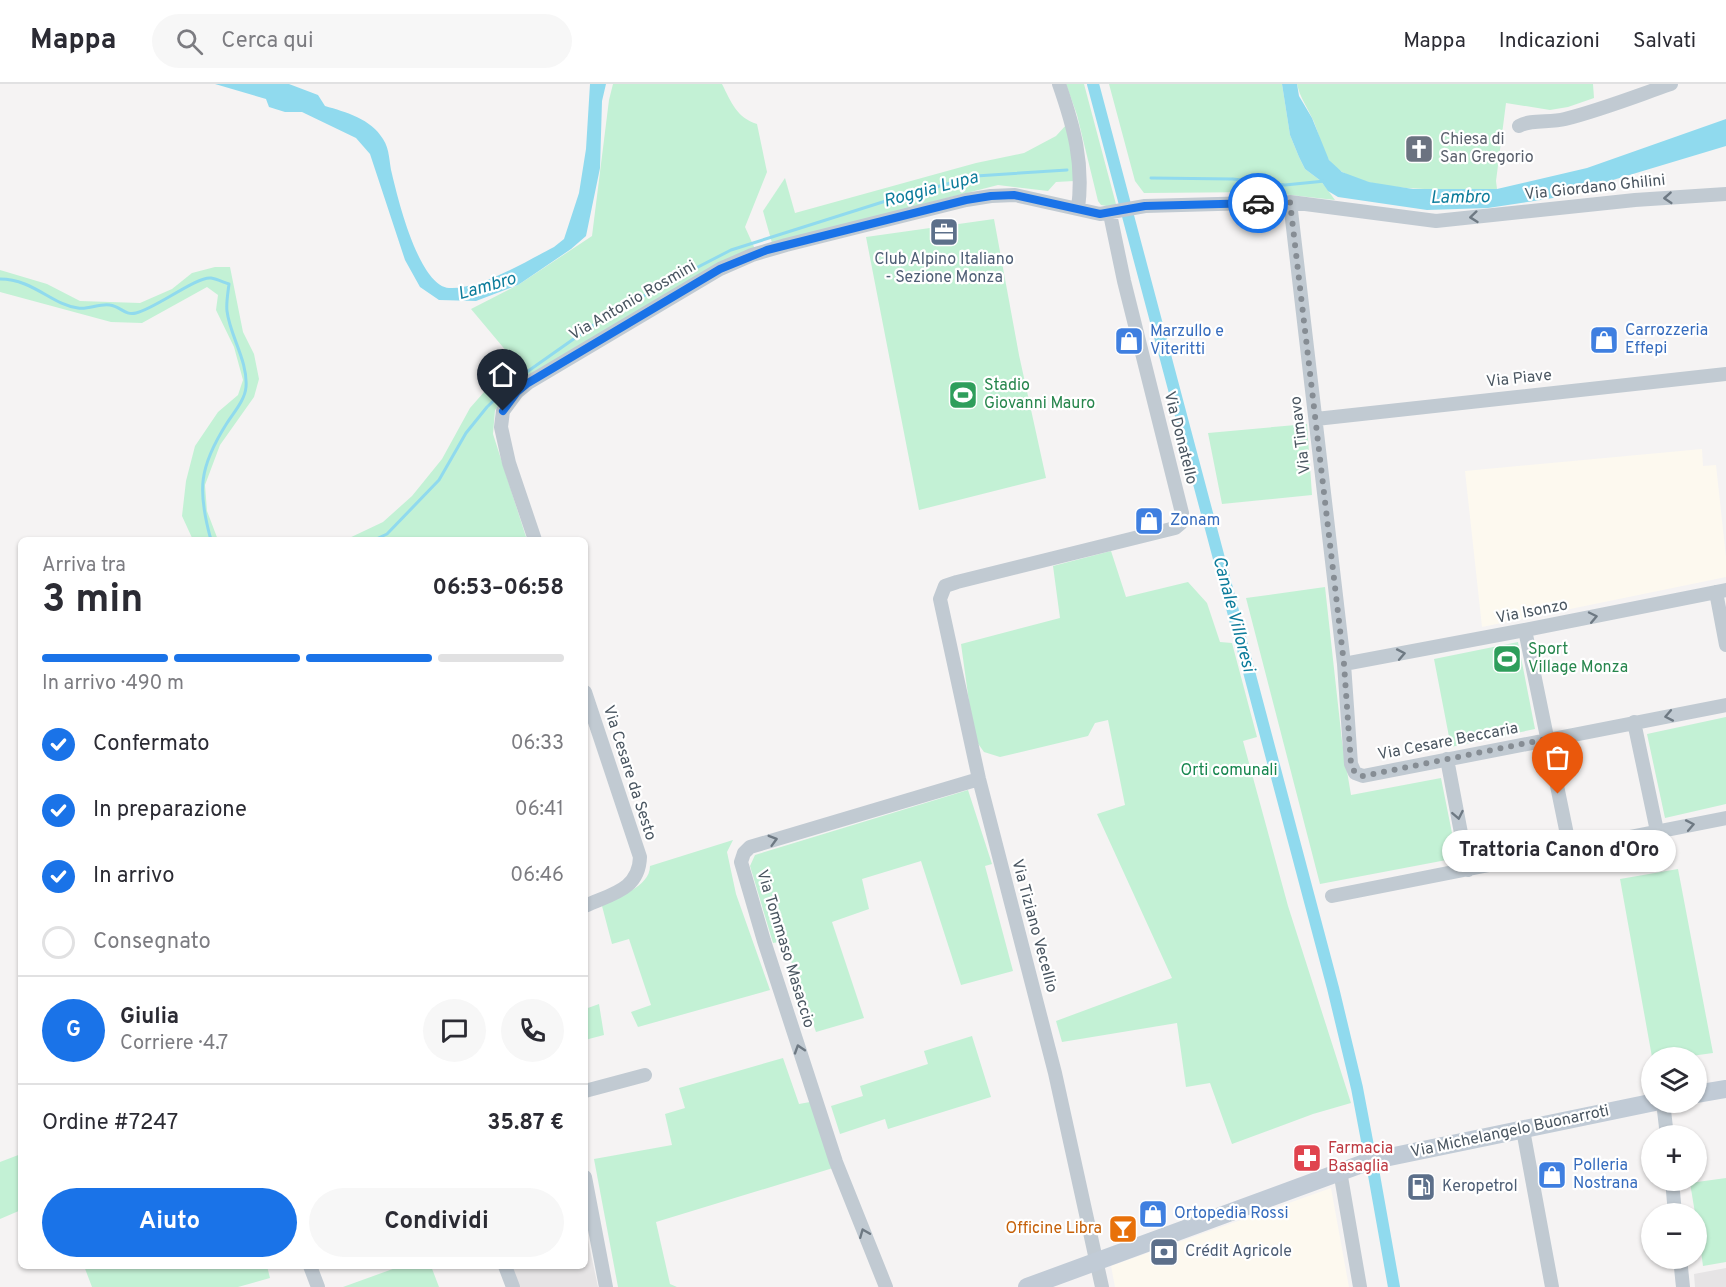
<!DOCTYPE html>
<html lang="it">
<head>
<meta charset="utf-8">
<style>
  body { margin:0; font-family:Overpass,sans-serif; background:#f7f7f7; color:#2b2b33; height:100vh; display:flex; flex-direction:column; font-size:22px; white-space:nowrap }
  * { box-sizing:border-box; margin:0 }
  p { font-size:20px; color:#7c7c81 }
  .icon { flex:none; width:33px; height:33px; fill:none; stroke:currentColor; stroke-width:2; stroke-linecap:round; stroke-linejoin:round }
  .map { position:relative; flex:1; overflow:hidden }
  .panel { position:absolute; left:18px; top:453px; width:570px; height:732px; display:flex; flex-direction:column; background:#fff; border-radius:9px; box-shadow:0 2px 4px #0004 }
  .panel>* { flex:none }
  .fabs { position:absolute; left:1641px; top:963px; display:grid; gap:12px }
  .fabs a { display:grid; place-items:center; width:66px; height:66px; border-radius:50%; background:#fff; box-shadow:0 2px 4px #0004; font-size:30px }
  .pin { position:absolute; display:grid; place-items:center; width:51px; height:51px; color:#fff; margin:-62px -26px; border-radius:50% 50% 50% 0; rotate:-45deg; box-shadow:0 0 6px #0007 }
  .pin .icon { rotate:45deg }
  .courier { position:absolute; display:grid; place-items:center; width:60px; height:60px; margin:-30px; border:4px solid #1a73e8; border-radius:50%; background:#fff; color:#222; box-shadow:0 2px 8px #0007 }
  .bubble { position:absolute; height:42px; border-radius:21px; background:#fff; box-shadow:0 2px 4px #0004; font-size:20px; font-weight:700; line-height:42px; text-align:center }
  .overview em { font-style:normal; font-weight:700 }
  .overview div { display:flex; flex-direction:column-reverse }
  .overview { display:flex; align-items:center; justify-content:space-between; height:102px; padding:0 24px }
  h1 { font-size:39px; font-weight:700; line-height:45px }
  .bar { display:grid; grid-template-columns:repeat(4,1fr); gap:9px 6px; align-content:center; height:72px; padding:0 24px }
  .bar i { height:8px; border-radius:4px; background:#e1e1e2 }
  .bar .active { background:#1a73e8 }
  .bar p { grid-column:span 4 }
  .line { display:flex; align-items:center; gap:15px; padding:0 24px; border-top:2px solid #e1e1e2 }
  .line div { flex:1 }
  .round { display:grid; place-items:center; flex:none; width:63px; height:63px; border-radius:32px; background:#f7f7f7 }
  ol { padding:0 24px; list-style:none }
  li { display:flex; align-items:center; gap:18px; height:66px }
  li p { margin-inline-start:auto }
  li .icon { padding:6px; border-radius:50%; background:#1a73e8; color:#fff; stroke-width:4 }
  li:last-child { color:#7c7c81 }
  li i { width:33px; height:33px; border:3px solid #e1e1e2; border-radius:50% }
  .action { display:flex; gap:12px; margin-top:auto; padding:12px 24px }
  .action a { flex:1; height:69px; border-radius:36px; background:#1a73e8; color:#fff; font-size:24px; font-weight:700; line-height:69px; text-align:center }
  .action a+a { background:#f7f7f7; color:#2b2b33 }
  header { display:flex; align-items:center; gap:36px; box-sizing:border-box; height:84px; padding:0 30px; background:#fff; border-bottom:2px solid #e1e1e2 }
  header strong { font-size:28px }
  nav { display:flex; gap:33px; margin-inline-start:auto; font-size:21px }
  .search { width:420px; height:54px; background:#f7f7f7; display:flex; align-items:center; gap:15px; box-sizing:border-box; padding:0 21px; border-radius:33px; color:#7c7c81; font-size:22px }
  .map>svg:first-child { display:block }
</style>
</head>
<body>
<header>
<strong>Mappa</strong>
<div class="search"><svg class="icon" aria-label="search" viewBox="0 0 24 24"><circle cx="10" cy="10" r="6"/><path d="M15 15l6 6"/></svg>Cerca qui</div>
<nav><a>Mappa</a><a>Indicazioni</a><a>Salvati</a></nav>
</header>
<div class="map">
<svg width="1726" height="1203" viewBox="0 0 1726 1203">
  <rect width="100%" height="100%" fill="#f5f3f3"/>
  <path fill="#fdf9ef" d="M 1702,365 L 1703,382 L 1716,381 L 1726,473 L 1726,493 L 1482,543 L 1465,387 Z
    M 1331,1104 L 1349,1203 L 1115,1203 L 1111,1182 Z"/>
  <path fill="#e6e4e5" d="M 585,1142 L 598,1203 L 519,1203 L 512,1182 L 585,1182 Z
    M 1726,1184 L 1726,1203 L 1695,1203 L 1694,1190 Z"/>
  <path fill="#c3f1d5" d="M 613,0 L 722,0 C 731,18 737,34 757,40 L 767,88 L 745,143 L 755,165 L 522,298 L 495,326 L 493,350 L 527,456 L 345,456 L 383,438 L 412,412 L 442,375 L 470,324 L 513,275 L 471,225 L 518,201 L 592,152 L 609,16 Z
    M 1066,0 L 1084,0 L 1117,124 L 1101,121 L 1098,117 L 1077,31 Z
    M 1109,0 L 1282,0 L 1290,51 L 1299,73 L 1305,85 L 1321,97 L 1335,116 L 1263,108 L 1144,109 L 1135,97 Z
    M 1297,0 L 1593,0 L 1594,14 L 1568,23 L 1550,26 L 1506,19 L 1496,97 L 1497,105 C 1458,105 1353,112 1329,76 C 1322,65 1319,50 1314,38 C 1308,24 1300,14 1297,0 Z
    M 1067,40 L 1074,70 L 1074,97 L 1056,98 L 1048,107 L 998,101 L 772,159 L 763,127 L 785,94 L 795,129 L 976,79 L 1024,69 L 1056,52 Z
    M 994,135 L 1019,271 L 1046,394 L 919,426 L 866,153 Z
    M 215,183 L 230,183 L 243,248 L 254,270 L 259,295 L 254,313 L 220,361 L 205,401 L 207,427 L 218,456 L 193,456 L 182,432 L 186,397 L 195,362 L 218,328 L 238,311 L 243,296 L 234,263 L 216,226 L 218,211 L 207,203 L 142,239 L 111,238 L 0,208 L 0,186 L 47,200 L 80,217 L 140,219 L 172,205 L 192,189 Z
    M 1307,340 L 1312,411 L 1222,420 L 1208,349 Z
    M 1111,467 L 1126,513 L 1188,498 L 1207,519 L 1220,558 L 1232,559 L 1257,653 L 1243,657 L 1288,822 L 1351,1019 L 1313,1030 L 1232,1060 L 1210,999 L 1186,1003 L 1177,939 L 1062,958 L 1056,937 L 1172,894 L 1097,730 L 1125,721 L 1108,636 L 1095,639 L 1088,652 L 1000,673 L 984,668 L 974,654 L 961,560 L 1060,534 L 1053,482 Z
    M 1325,503 L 1342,657 L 1351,711 L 1441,694 L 1457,774 L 1320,800 L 1246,514 Z
    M 1518,558 L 1535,645 L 1451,663 L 1434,575 Z
    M 1726,633 L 1726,720 L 1665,734 L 1647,650 Z
    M 968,706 L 992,780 L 985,782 L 1013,887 L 961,901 L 921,777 L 862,795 L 869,825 L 832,838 L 864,934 L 816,948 L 784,857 L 773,859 L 750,782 L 755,771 Z
    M 733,756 L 727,768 L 736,810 L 770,906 L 638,943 L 631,928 L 651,921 L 629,855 L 612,860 L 602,822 C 617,813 650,803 650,782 Z
    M 1678,785 L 1713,969 L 1684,973 L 1652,973 L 1620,795 Z
    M 599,920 L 604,951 L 585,956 L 585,925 Z
    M 972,952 L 991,1013 L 888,1045 L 885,1035 L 840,1050 L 831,1022 L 863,1012 L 860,1002 L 928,980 L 924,967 Z
    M 783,974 L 799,1020 L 810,1018 L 833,1084 L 656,1138 L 670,1200 L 677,1203 L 618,1203 L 594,1075 L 672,1061 L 665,1030 L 685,1024 L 679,1004 Z
    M 21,1070 L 21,1126 L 0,1135 L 0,1078 Z
    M 1726,1094 L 1726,1178 L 1703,1182 L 1696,1130 L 1695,1129 L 1690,1099 Z
    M 84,1182 L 267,1182 L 270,1194 L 238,1203 L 92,1203 Z
    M 401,1182 L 431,1182 L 439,1203 L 343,1203 Z"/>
  <path fill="#90daee" d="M 215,0 L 289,0 L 318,11 L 325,22 C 346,28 371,35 383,55 C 390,65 389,79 392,90 C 398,115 419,202 449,204 C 479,206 527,177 554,163 L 564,155 L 579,109 L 586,65 L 590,0 L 606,0 L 602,17 L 600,84 L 586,152 L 571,165 L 518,201 L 476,217 L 439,216 L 420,203 L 405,176 L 370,70 L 356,54 L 302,28 L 285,28 L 269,23 L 266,15 Z
    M 1282,0 L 1297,0 L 1299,12 L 1312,34 L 1329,76 L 1342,88 L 1369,98 L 1413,105 L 1497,105 L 1587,84 L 1726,35 L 1726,62 L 1573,108 L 1566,112 L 1488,124 L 1427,126 L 1338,113 L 1328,107 L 1321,97 L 1305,85 L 1299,73 L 1290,51 Z"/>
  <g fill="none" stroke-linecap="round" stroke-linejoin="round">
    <path stroke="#90daee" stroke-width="3" d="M 1151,94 L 1233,95 L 1285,101 L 1325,97
      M 0,195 C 33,195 52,221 78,224 C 88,226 100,219 110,221 C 120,222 125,232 136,229 C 155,225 197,192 211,194 C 217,195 223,198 229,200 C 228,208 226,219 227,227 C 230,252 248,277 246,303 C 245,316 234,328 227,339 C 199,383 197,406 211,456
      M 374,456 L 387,450 L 439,396 L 466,349 L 487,323 L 514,297 L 602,235 L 667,199 L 731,166 L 889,116 L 976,92 L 1067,86"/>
    <path stroke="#90daee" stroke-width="12" d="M 1093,0 L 1333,904 L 1357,1004 L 1368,1062
      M 1374,1091 L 1394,1203"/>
    <path stroke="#c1cad2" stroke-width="14" d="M 1059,0 C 1074,43 1084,79 1078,125
      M 1519,42 C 1531,35 1550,39 1565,35 C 1601,26 1636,12 1671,0
      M 1290,118 L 1344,580 L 1351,680 L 1355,689 L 1363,692 L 1726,621
      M 1316,335 L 1726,290
      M 535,456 L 509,379 L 501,343 L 503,327 L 517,308 L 528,299 L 720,185 L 752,171 L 786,161 L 966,116 L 991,112 L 1015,111 L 1100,130 L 1145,122 L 1290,118 L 1436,137 L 1635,116 L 1726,110
      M 1716,508 L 1726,561
      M 1525,546 L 1570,765
      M 1344,580 L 1525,546 L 1726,506
      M 585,608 L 640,773 C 639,806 611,810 585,822
      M 1634,638 L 1657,747
      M 1447,675 L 1468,786
      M 1332,812 L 1726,734
      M 585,1007 L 645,991
      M 1663,1018 L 1667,1052
      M 1523,1046 L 1552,1203
      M 1340,1087 L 1360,1203
      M 585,1093 L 606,1203
      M 1672,1096 L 1675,1130
      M 1680,1174 L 1683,1203
      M 310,1182 L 318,1203
      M 505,1182 L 513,1203
      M 886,1203 L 836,1078 L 764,857 L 741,778 L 744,769 L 750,763 L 979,695
      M 1102,1203 L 1055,989 L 979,695 L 940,515 L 945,502 L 957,498 L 1175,444 L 1181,439 L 1182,429 L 1124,197 L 1110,130"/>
    <path stroke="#c1cbd6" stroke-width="18" d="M 1696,1010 L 1726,1005
      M 1027,1203 L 1370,1077 L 1655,1018"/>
  </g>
  <defs><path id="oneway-chevron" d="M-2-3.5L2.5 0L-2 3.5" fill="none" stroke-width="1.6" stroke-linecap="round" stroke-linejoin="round" transform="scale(1.5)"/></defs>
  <g stroke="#6e7983">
    <use href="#oneway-chevron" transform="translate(1668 114) rotate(176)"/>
    <use href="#oneway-chevron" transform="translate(1474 133) rotate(174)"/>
    <use href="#oneway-chevron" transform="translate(1593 533) rotate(-12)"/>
    <use href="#oneway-chevron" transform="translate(1401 570) rotate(-11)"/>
    <use href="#oneway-chevron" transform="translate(1669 632) rotate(169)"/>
    <use href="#oneway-chevron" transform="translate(1458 731) rotate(79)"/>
    <use href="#oneway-chevron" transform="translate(1690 741) rotate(-11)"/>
    <use href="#oneway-chevron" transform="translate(773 756) rotate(-16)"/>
    <use href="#oneway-chevron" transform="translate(799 965) rotate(-108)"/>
    <use href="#oneway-chevron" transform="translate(864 1149) rotate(-112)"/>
  </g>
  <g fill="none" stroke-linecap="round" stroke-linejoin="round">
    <path stroke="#868d94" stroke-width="6" stroke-dasharray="0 10.8" d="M 1258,119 L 1290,118 L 1344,580 L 1351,680 L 1355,689 L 1363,692 L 1547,655 L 1558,710"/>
    <path stroke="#1a73e8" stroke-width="8" d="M 503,327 L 517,308 L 528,299 L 720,185 L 767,166 L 966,116 L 991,112 L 1014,111 L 1100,130 L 1145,122 L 1258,119"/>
  </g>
  <defs>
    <g id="church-square" transform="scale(1.5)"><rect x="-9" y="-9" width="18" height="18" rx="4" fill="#6b7280" stroke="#fff"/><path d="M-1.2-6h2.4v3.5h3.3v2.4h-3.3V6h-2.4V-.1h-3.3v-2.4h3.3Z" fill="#fff"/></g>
    <g id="office-square" transform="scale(1.5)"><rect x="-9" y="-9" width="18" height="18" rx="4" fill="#5c6f8a" stroke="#fff"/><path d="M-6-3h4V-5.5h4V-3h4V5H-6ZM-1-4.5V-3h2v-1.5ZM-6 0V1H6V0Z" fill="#fff"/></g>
    <g id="shop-square" transform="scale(1.5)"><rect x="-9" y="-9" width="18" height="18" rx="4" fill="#3f7fe0" stroke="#fff"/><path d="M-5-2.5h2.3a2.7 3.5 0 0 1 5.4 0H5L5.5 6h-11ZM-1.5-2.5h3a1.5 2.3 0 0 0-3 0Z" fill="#fff"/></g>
    <g id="stadium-square" transform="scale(1.5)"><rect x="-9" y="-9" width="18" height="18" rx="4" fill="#2e9e5b" stroke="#fff"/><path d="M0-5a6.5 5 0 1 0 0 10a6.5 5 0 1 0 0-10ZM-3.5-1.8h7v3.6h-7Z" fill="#fff"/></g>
    <g id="pharmacy-square" transform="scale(1.5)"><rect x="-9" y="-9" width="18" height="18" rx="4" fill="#e0444e" stroke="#fff"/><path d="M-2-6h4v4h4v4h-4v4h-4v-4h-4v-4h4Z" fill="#fff"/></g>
    <g id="fuel-square" transform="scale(1.5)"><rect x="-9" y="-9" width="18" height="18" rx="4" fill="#5c6f8a" stroke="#fff"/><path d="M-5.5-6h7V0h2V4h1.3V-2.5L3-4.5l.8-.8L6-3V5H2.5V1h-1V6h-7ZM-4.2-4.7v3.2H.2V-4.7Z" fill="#fff"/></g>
    <g id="bar-square" transform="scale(1.5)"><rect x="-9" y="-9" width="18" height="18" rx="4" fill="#e8710a" stroke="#fff"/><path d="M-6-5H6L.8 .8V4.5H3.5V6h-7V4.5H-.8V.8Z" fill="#fff"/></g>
    <g id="bank-square" transform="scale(1.5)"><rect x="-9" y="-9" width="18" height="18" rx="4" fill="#5c6f8a" stroke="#fff"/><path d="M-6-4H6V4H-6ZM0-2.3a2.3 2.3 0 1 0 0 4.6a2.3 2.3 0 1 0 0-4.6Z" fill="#fff"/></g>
  </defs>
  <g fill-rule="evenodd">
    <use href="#church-square" x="1419" y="65"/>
    <use href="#office-square" x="944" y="148"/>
    <use href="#shop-square" x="1604" y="256"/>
    <use href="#shop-square" x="1129" y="257"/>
    <use href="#stadium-square" x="963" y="311"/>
    <use href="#shop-square" x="1149" y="437"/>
    <use href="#stadium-square" x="1507" y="575"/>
    <use href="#pharmacy-square" x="1307" y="1074"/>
    <use href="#shop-square" x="1552" y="1091"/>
    <use href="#fuel-square" x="1421" y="1103"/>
    <use href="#shop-square" x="1153" y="1130"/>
    <use href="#bar-square" x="1123" y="1145"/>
    <use href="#bank-square" x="1164" y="1168"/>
  </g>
  <g text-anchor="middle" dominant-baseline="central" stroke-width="4.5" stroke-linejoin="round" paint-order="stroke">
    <g font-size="16" fill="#5b616d" stroke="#fff" text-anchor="start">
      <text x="1440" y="56">Chiesa di<tspan x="1440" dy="18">San Gregorio</tspan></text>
    </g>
    <g font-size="16" fill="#4a5661" stroke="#fff">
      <text transform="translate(1595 104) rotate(-6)">Via Giordano Ghilini</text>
      <text transform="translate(633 217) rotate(-30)">Via Antonio Rosmini</text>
      <text transform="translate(1519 295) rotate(-6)">Via Piave</text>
      <text transform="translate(1301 351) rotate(-97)">Via Timavo</text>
      <text transform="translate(1180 354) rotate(76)">Via Donatello</text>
      <text transform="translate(1532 528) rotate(-11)">Via Isonzo</text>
      <text transform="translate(1448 658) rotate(-11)">Via Cesare Beccaria</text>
      <text transform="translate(629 689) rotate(72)">Via Cesare da Sesto</text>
      <text transform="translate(1034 842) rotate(75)">Via Tiziano Vecellio</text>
      <text transform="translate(785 865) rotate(73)">Via Tommaso Masaccio</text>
      <text transform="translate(1510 1048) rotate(-12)">Via Michelangelo Buonarroti</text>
    </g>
    <g font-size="16" fill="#4e5e75" stroke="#fff" text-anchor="start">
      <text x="944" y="176" text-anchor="middle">Club Alpino Italiano<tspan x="944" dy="18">- Sezione Monza</tspan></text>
      <text x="1442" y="1103">Keropetrol</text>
      <text x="1185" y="1168">Crédit Agricole</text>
    </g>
    <g font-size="16" fill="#366cbe" stroke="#fff" text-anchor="start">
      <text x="1625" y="247">Carrozzeria<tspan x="1625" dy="18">Effepi</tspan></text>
      <text x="1150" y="248">Marzullo e<tspan x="1150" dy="18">Viteritti</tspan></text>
      <text x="1170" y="437">Zonam</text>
      <text x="1573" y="1082">Polleria<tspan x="1573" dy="18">Nostrana</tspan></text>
      <text x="1174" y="1130">Ortopedia Rossi</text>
    </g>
    <g font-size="16" fill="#27864d" stroke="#fff" text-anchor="start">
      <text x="984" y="302">Stadio<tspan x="984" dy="18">Giovanni Mauro</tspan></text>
      <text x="1528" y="566">Sport<tspan x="1528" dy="18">Village Monza</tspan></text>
    </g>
    <g font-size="16" fill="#17864f" stroke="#fff">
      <text x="1229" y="687">Orti comunali</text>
    </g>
    <g font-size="16" fill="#be3a42" stroke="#fff" text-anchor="start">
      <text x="1328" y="1065">Farmacia<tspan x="1328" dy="18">Basaglia</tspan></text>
    </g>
    <g font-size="16" fill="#c56008" stroke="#fff" text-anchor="end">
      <text x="1102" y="1145">Officine Libra</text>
    </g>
    <g font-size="18" font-style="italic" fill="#0c7c9b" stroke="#fff">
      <text transform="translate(931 106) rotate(-15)">Roggia Lupa</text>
      <text transform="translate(1460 114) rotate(-1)">Lambro</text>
      <text transform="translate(487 203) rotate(-16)">Lambro</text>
      <text transform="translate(1233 530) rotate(75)">Canale Villoresi</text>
    </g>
  </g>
</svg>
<div class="fabs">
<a><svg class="icon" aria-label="layers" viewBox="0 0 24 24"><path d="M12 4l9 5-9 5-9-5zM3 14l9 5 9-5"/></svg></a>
<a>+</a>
<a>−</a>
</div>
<div class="pin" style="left:1558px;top:710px;background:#ea580c"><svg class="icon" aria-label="bag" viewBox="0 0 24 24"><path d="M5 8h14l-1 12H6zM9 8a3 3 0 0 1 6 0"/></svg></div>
<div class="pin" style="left:503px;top:327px;background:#1f2937"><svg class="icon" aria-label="home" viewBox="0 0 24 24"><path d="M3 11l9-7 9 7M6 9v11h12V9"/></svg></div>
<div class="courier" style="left:1258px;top:119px"><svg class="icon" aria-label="car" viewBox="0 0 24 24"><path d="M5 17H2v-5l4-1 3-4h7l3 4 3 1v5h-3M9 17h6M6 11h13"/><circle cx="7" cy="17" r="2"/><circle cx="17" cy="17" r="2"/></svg></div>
<div class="bubble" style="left:1442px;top:746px;width:234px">Trattoria Canon d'Oro</div>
<section class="panel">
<div class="overview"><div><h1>3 min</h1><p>Arriva tra</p></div><em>06:53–06:58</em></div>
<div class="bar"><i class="active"></i><i class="active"></i><i class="active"></i><i></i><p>In arrivo · 490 m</p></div>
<ol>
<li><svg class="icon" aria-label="check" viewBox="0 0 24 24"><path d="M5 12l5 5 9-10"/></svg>Confermato<p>06:33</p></li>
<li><svg class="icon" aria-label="check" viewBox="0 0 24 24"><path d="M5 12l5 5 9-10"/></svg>In preparazione<p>06:41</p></li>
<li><svg class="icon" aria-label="check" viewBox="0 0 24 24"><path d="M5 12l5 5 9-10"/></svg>In arrivo<p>06:46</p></li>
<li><i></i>Consegnato</li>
</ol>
<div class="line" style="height:108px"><b class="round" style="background:#1a73e8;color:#fff">G</b><div><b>Giulia</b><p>Corriere · 4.7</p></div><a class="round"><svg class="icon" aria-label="chat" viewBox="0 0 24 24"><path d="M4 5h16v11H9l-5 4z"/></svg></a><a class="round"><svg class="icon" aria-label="phone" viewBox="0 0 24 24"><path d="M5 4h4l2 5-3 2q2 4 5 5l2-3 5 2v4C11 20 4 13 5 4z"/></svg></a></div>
<div class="line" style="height:78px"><div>Ordine #7247</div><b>35.87 €</b></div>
<div class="action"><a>Aiuto</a><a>Condividi</a></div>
</section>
</div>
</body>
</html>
